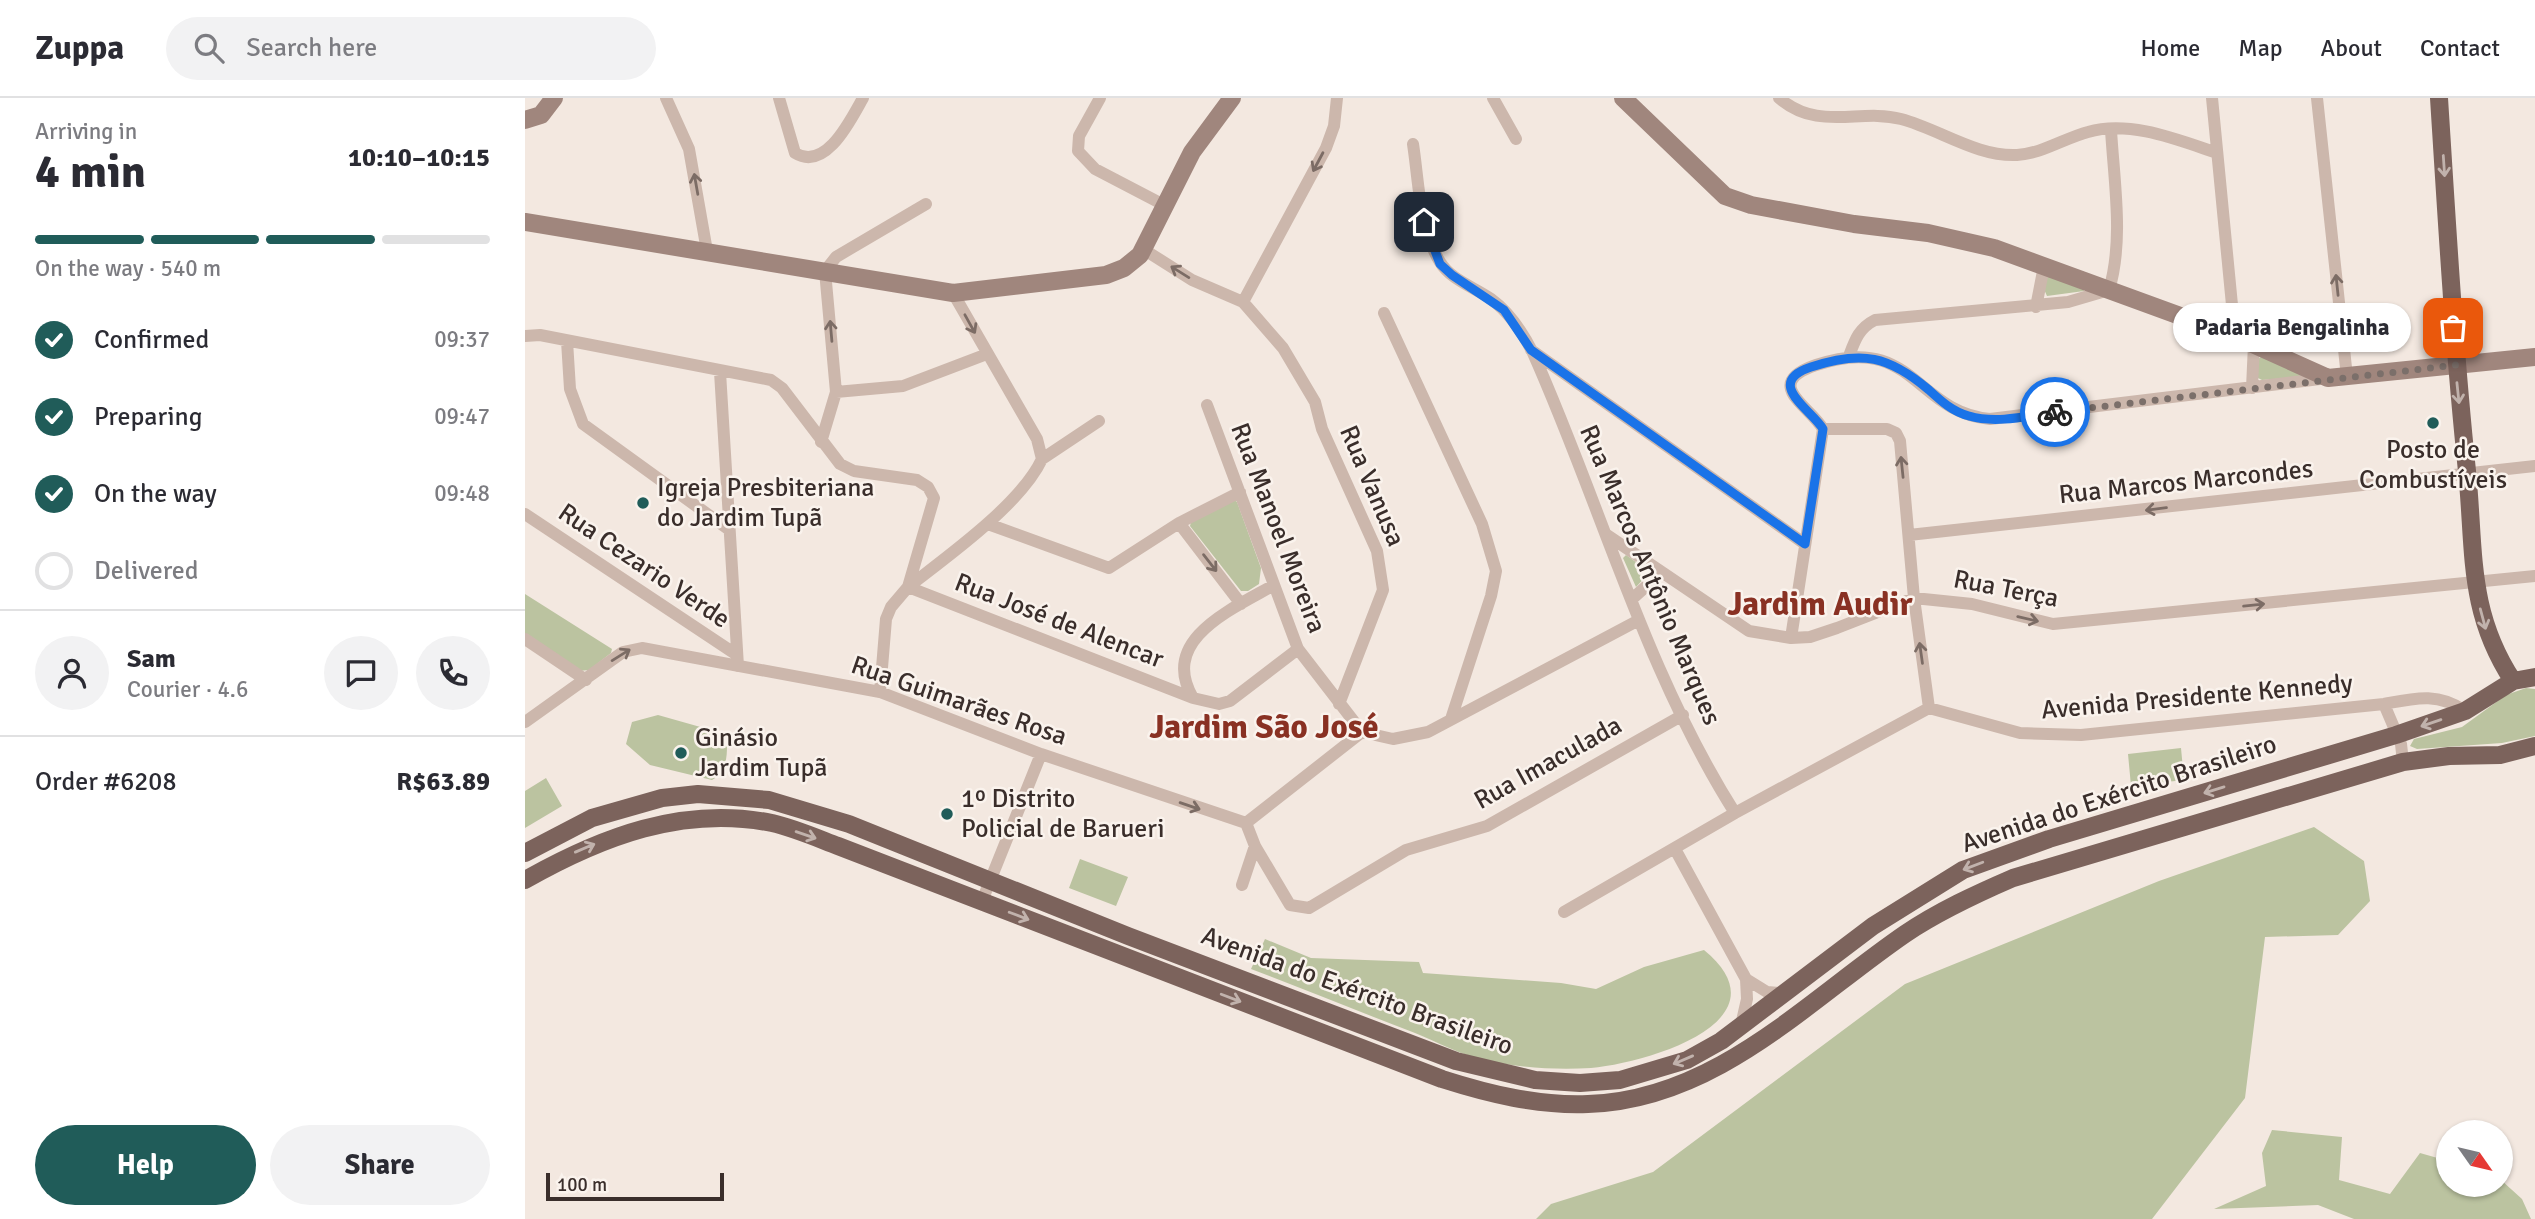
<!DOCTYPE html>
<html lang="en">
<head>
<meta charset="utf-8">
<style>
  body { margin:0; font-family:Signika,sans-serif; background:#f2f2f3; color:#2b2b33; height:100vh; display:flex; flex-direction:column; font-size:26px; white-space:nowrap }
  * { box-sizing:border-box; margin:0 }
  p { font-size:23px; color:#7c7c81 }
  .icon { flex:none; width:38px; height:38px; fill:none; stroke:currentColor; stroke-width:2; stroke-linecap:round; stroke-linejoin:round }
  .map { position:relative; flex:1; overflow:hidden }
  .drawer { display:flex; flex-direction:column; background:#fff; width:525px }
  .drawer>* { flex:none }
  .needle { width:46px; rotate:124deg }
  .controls { position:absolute; left:1911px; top:1022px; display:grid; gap:14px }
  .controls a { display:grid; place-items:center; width:77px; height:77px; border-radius:50%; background:#fff; box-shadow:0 2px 5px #0004; font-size:35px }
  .scale { position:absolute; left:21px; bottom:18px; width:178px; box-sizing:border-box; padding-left:7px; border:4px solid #3a2e2b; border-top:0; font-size:19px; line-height:24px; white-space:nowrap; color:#3a2e2b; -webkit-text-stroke:5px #faf3ed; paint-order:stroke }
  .pin { position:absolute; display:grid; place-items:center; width:60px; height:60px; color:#fff; margin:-30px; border-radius:14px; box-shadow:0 4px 10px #0006 }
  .courier { position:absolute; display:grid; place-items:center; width:70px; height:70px; margin:-35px; border:5px solid #1a73e8; border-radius:50%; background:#fff; color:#222; box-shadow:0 2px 9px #0007 }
  .bubble { position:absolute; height:49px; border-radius:24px; background:#fff; box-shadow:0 2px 5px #0004; font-size:23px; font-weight:700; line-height:49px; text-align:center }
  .head em { font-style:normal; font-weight:700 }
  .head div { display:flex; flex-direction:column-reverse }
  .head { display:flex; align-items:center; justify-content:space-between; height:119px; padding:0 35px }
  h1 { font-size:46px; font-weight:700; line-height:52px }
  .bar { display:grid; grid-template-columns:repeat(4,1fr); gap:10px 7px; align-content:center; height:84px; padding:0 35px }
  .bar i { height:9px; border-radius:5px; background:#e1e1e2 }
  .bar .current { background:#205c59 }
  .bar p { grid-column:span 4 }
  .line { display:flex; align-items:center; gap:18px; padding:0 35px; border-top:2px solid #e1e1e2 }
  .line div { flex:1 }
  .round { display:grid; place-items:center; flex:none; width:74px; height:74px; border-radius:37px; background:#f2f2f3 }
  ol { padding:0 35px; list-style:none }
  li { display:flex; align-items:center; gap:21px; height:77px }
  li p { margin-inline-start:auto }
  li .icon { padding:7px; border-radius:50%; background:#205c59; color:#fff; stroke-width:4 }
  li:last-child { color:#7c7c81 }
  li i { width:38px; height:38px; border:4px solid #e1e1e2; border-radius:50% }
  .button { display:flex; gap:14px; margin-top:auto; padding:14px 35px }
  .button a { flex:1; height:80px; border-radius:42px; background:#205c59; color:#fff; font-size:28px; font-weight:700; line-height:80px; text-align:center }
  .button a+a { background:#f2f2f3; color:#2b2b33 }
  header { display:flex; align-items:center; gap:42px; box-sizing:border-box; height:98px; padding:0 35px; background:#fff; border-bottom:2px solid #e1e1e2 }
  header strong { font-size:33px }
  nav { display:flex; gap:38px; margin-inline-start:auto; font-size:24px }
  .search { width:490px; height:63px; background:#f2f2f3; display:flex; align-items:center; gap:18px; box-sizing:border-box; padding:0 24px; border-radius:38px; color:#7c7c81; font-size:26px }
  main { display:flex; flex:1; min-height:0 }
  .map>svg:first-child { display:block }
</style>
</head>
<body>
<header>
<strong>Zuppa</strong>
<div class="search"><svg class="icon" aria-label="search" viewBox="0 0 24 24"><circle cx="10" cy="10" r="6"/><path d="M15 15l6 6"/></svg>Search here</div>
<nav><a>Home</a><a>Map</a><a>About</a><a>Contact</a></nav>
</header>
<main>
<section class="drawer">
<div class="head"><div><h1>4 min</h1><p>Arriving in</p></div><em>10:10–10:15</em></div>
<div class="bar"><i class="current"></i><i class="current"></i><i class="current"></i><i></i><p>On the way · 540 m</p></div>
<ol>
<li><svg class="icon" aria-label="check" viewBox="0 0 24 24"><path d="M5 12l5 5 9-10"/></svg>Confirmed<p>09:37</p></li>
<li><svg class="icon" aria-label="check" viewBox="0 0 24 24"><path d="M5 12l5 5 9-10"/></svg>Preparing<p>09:47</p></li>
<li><svg class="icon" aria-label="check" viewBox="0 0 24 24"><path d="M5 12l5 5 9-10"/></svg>On the way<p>09:48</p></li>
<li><i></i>Delivered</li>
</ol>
<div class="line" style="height:126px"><a class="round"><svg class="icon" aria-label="person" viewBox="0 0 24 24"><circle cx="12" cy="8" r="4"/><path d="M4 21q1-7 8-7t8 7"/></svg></a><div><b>Sam</b><p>Courier · 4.6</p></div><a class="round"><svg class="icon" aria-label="chat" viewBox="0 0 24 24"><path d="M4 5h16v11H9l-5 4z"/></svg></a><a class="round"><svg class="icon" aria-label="phone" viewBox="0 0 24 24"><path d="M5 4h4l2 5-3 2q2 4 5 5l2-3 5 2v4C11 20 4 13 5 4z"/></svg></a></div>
<div class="line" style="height:91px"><div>Order #6208</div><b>R$63.89</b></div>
<div class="button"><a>Help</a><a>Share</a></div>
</section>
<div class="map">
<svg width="2010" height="1121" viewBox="0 0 2010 1121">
  <rect width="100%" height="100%" fill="#f3e8e0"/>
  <path fill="#bbc3a0" d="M 1522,177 L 1558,190 L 1559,193 L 1522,198 L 1518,189 Z
    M 1737,258 L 1778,274 L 1776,279 L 1737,282 L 1731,279 L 1731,263 Z
    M 708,401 L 712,404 L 736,470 L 734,486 L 723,493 L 716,493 L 665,428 L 666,424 Z
    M 1101,457 L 1125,474 L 1111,489 L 1098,460 Z
    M 0,496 L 87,551 L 86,555 L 64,572 L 54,573 L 0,536 Z
    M 2001,590 L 2010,591 L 2010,638 L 1977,645 L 1892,651 L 1885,648 L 1889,641 L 1937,629 L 1981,597 Z
    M 133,617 L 186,632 L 202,641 C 202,657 203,673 187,682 L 125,667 L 101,646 L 107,624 Z
    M 1656,650 L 1659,682 L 1606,688 L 1603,656 Z
    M 21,680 L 37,708 L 0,730 L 0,693 Z
    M 1789,729 L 1839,763 L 1845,803 L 1813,837 L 1740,839 L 1720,1000 L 1627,1121 L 1011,1121 L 1026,1106 L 1128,1074 L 1380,886 L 1634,783 Z
    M 555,761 L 603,779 L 591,808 L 544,790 Z
    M 740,841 L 786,860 L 894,864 L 898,875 L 1036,885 L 1071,891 L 1119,869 L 1179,852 C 1265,923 1122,965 1066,970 C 1032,972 993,970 960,962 C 936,957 912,944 890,935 C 835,914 781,892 726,871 Z
    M 1747,1032 L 1817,1039 L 1814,1082 L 1865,1096 L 1895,1055 L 1923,1063 L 1923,1087 L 1976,1087 L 1976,1082 L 1997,1101 L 2006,1121 L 1829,1121 L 1793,1107 L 1689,1111 L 1741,1088 L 1737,1055 Z"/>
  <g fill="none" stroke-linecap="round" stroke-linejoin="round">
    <path stroke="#ccb7ac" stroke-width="12" d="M 141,0 L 164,51 L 182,153
      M 254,0 L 270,55 C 301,74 326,21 338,0
      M 575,0 L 554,38 L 553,53 L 570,71 L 639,107
      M 968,0 L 991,41
      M 1254,0 C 1294,34 1334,10 1376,21 C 1414,31 1452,59 1492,57 C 1516,56 1540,40 1563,34 C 1605,22 1653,42 1692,55
      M 1687,0 L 1710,238
      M 1792,0 L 1822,279
      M 888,46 C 894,85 894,130 915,164 C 926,182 949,189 966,201 C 984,214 998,235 1008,255 C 1076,407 1120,573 1210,715
      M 618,151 L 667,182 L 718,204 L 801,50 L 809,28 L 812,0
      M 718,204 L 758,250 L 790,304 L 797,331 L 852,453 L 858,492 L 814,606
      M 1511,209 L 1519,168
      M 859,215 L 957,426 L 971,473 L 966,498 L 926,621
      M 0,238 L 15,237 L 246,282 L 257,290 L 315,366 L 329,373 L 392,382 L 403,389 L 409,400 L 383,489 L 366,509 L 361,521 L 355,594
      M 42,243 L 45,291 L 58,326 L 203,431
      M 1006,252 L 1280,446
      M 1324,258 C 1330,242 1334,230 1350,222 L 1543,204 L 1584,192 C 1599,142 1589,84 1586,32
      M 195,274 L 213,568
      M 1727,290 L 1729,246
      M 311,294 L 378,288 L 462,256
      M 682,307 L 773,551 L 837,634
      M 1298,331 C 1285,308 1236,286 1291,267 C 1389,234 1389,314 1465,321 L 1803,280
      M 1298,331 L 1362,331 L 1371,335 L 1375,343 L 1389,500 L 1404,610
      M 296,344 L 311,294 L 300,173 L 311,159 L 401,106
      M 517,361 L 574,323
      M 0,416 L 212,557
      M 654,425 L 716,506
      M 463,426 L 584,470 L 654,425 L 715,394
      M 1082,437 L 1224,533 L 1266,540 L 1285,539 L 1312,530 L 1389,500 L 1447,506 L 1528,526 L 2010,478
      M 1384,437 L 2010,368
      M 749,487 C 705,512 634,542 668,600 L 694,606 L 705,603 L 773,551
      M 383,489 C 423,458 496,406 517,361 L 512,341 L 428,195
      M 383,489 L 668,600
      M 1107,501 L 1136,475
      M 1266,540 L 1298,331
      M 0,541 L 61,582
      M 1859,606 L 1876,646 L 1878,664
      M 0,624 L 98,554 L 117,550 L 355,594 L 516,656 L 721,725
      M 837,634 L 868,641 L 903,634 L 1114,522
      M 721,725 L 730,748 L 765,807 L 784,810 L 881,752 L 962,728 L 1158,617
      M 721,725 L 837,634
      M 1150,751 L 1221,881 L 1242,894 L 1254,895
      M 717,787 L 730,748
      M 457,803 L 516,656
      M 1039,814 L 1210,715 L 1404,610 L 1495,635 L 1556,637 L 1859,606 C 1890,600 1913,594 1940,613
      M 1217,923 L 1222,901 L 1221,881"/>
    <path stroke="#a0867d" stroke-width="18" d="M 1098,0 L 1200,98 L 1226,107 L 1329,126 L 1403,135 L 1469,150 L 1710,238 L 1803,280 L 2010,259
      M 0,22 L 16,17 L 29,0
      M 0,124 L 428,195 L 581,177 L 599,170 L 615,157 L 667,54 L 707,0"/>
    <path stroke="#7c635c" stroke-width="18" d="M 1914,0 C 1922,125 1929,249 1942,373 C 1950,453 1942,513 1988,583
      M 0,755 L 67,720 L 137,700 L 173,696 L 244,702 L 324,726 L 603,838 L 931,963 L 1010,982 L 1055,985 L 1095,982 L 1162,962 L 1196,943 L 1348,828 L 1438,772 L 1524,741 L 1871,637 L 1940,613 L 1988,583 L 2010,579
      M 0,782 C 76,739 158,707 247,725 C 269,730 292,740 313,748 L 917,981 C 964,996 1013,1008 1063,1006 C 1190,1002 1281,904 1380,836 C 1414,813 1451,796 1488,780 L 1878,664 L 1924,658 L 1975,657 L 2010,648"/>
  </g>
  <defs><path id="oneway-shaft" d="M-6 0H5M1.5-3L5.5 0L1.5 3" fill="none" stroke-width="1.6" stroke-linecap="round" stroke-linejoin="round" transform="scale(1.75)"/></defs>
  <g stroke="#7c6c65">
    <use href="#oneway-shaft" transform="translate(793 64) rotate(118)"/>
    <use href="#oneway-shaft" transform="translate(171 86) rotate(-100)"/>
    <use href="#oneway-shaft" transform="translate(655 174) rotate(-148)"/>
    <use href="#oneway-shaft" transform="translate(1812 187) rotate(-96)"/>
    <use href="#oneway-shaft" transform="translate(445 226) rotate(61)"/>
    <use href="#oneway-shaft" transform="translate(306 233) rotate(-95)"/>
    <use href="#oneway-shaft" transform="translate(1377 369) rotate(-96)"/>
    <use href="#oneway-shaft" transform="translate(1631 411) rotate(173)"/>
    <use href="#oneway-shaft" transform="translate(685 465) rotate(52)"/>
    <use href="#oneway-shaft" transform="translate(1729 507) rotate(-6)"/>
    <use href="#oneway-shaft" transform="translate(1503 521) rotate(13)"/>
    <use href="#oneway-shaft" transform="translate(1396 555) rotate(-98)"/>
    <use href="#oneway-shaft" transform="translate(96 557) rotate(-32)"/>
    <use href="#oneway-shaft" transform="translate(665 708) rotate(19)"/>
  </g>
  <g stroke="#c1b2ac">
    <use href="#oneway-shaft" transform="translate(1919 68) rotate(86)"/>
    <use href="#oneway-shaft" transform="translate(1933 295) rotate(84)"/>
    <use href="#oneway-shaft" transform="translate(1958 521) rotate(75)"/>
    <use href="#oneway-shaft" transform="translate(1906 625) rotate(161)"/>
    <use href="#oneway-shaft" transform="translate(1689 692) rotate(163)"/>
    <use href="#oneway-shaft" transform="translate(281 737) rotate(19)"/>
    <use href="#oneway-shaft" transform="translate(60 750) rotate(-23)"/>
    <use href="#oneway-shaft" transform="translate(1448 768) rotate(159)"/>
    <use href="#oneway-shaft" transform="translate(494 818) rotate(21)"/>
    <use href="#oneway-shaft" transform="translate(706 900) rotate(21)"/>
    <use href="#oneway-shaft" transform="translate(1158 962) rotate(157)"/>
  </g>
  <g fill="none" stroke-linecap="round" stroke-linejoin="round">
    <path stroke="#7b6f6a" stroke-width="7" stroke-dasharray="0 12.6" d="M 1530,314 L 1931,267 L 1928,230"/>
    <path stroke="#1a73e8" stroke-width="9" d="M 899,124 L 915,166 L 927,177 L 979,212 L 1006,252 L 1280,446 L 1298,331 C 1287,312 1238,285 1286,269 C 1337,252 1364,258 1404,292 C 1416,303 1428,314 1444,318 C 1471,326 1503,318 1530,314"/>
  </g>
  <g fill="#205c59" stroke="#faf3ed" stroke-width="2.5">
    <circle cx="1908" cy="325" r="7"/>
    <circle cx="118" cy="405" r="7"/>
    <circle cx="156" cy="655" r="7"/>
    <circle cx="422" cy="716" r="7"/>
  </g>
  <g text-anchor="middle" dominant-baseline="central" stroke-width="5" stroke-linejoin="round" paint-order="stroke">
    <g font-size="26" fill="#3a2e2b" stroke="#faf3ed" text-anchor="start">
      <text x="1908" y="352" text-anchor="middle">Posto de<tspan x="1908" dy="30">Combustíveis</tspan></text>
      <text x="132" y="390">Igreja Presbiteriana<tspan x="132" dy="30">do Jardim Tupã</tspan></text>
      <text x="170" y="640">Ginásio<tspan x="170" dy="30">Jardim Tupã</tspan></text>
      <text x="436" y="701">1º Distrito<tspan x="436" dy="30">Policial de Barueri</tspan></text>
    </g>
    <g font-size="26" fill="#3a2e2b" stroke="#faf3ed">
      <text transform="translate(1661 384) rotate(-6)">Rua Marcos Marcondes</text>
      <text transform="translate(847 388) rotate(67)">Rua Vanusa</text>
      <text transform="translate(753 430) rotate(69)">Rua Manoel Moreira</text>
      <text transform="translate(119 468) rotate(34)">Rua Cezario Verde</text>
      <text transform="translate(1125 477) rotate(67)">Rua Marcos Antônio Marques</text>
      <text transform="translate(1481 491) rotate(11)">Rua Terça</text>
      <text transform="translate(534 523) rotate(21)">Rua José de Alencar</text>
      <text transform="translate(1672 599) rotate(-5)">Avenida Presidente Kennedy</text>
      <text transform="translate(434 603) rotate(19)">Rua Guimarães Rosa</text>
      <text transform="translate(1023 665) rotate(-29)">Rua Imaculada</text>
      <text transform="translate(1594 696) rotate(-18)">Avenida do Exército Brasileiro</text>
      <text transform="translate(832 893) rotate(20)">Avenida do Exército Brasileiro</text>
    </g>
    <g font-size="33" font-weight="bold" fill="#893123" stroke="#faf3ed">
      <text x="1295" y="506">Jardim Audir</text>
      <text x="739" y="629">Jardim São José</text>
    </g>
  </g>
</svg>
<div class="controls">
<a><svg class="needle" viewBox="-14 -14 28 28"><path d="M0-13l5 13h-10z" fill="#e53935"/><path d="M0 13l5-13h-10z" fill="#7c7c81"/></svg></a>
</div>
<div class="scale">100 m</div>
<div class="pin" style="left:1928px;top:230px;background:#ea580c"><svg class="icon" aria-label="bag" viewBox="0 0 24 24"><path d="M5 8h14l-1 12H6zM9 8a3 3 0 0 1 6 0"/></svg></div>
<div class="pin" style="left:899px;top:124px;background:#1f2937"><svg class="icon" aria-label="home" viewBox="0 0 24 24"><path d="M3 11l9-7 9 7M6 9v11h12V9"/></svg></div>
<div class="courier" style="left:1530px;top:314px"><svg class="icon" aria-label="bike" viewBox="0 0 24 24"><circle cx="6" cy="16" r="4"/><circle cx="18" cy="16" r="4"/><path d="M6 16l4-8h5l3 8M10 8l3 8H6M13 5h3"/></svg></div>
<div class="bubble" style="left:1648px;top:205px;width:238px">Padaria Bengalinha</div>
</div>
</main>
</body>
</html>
